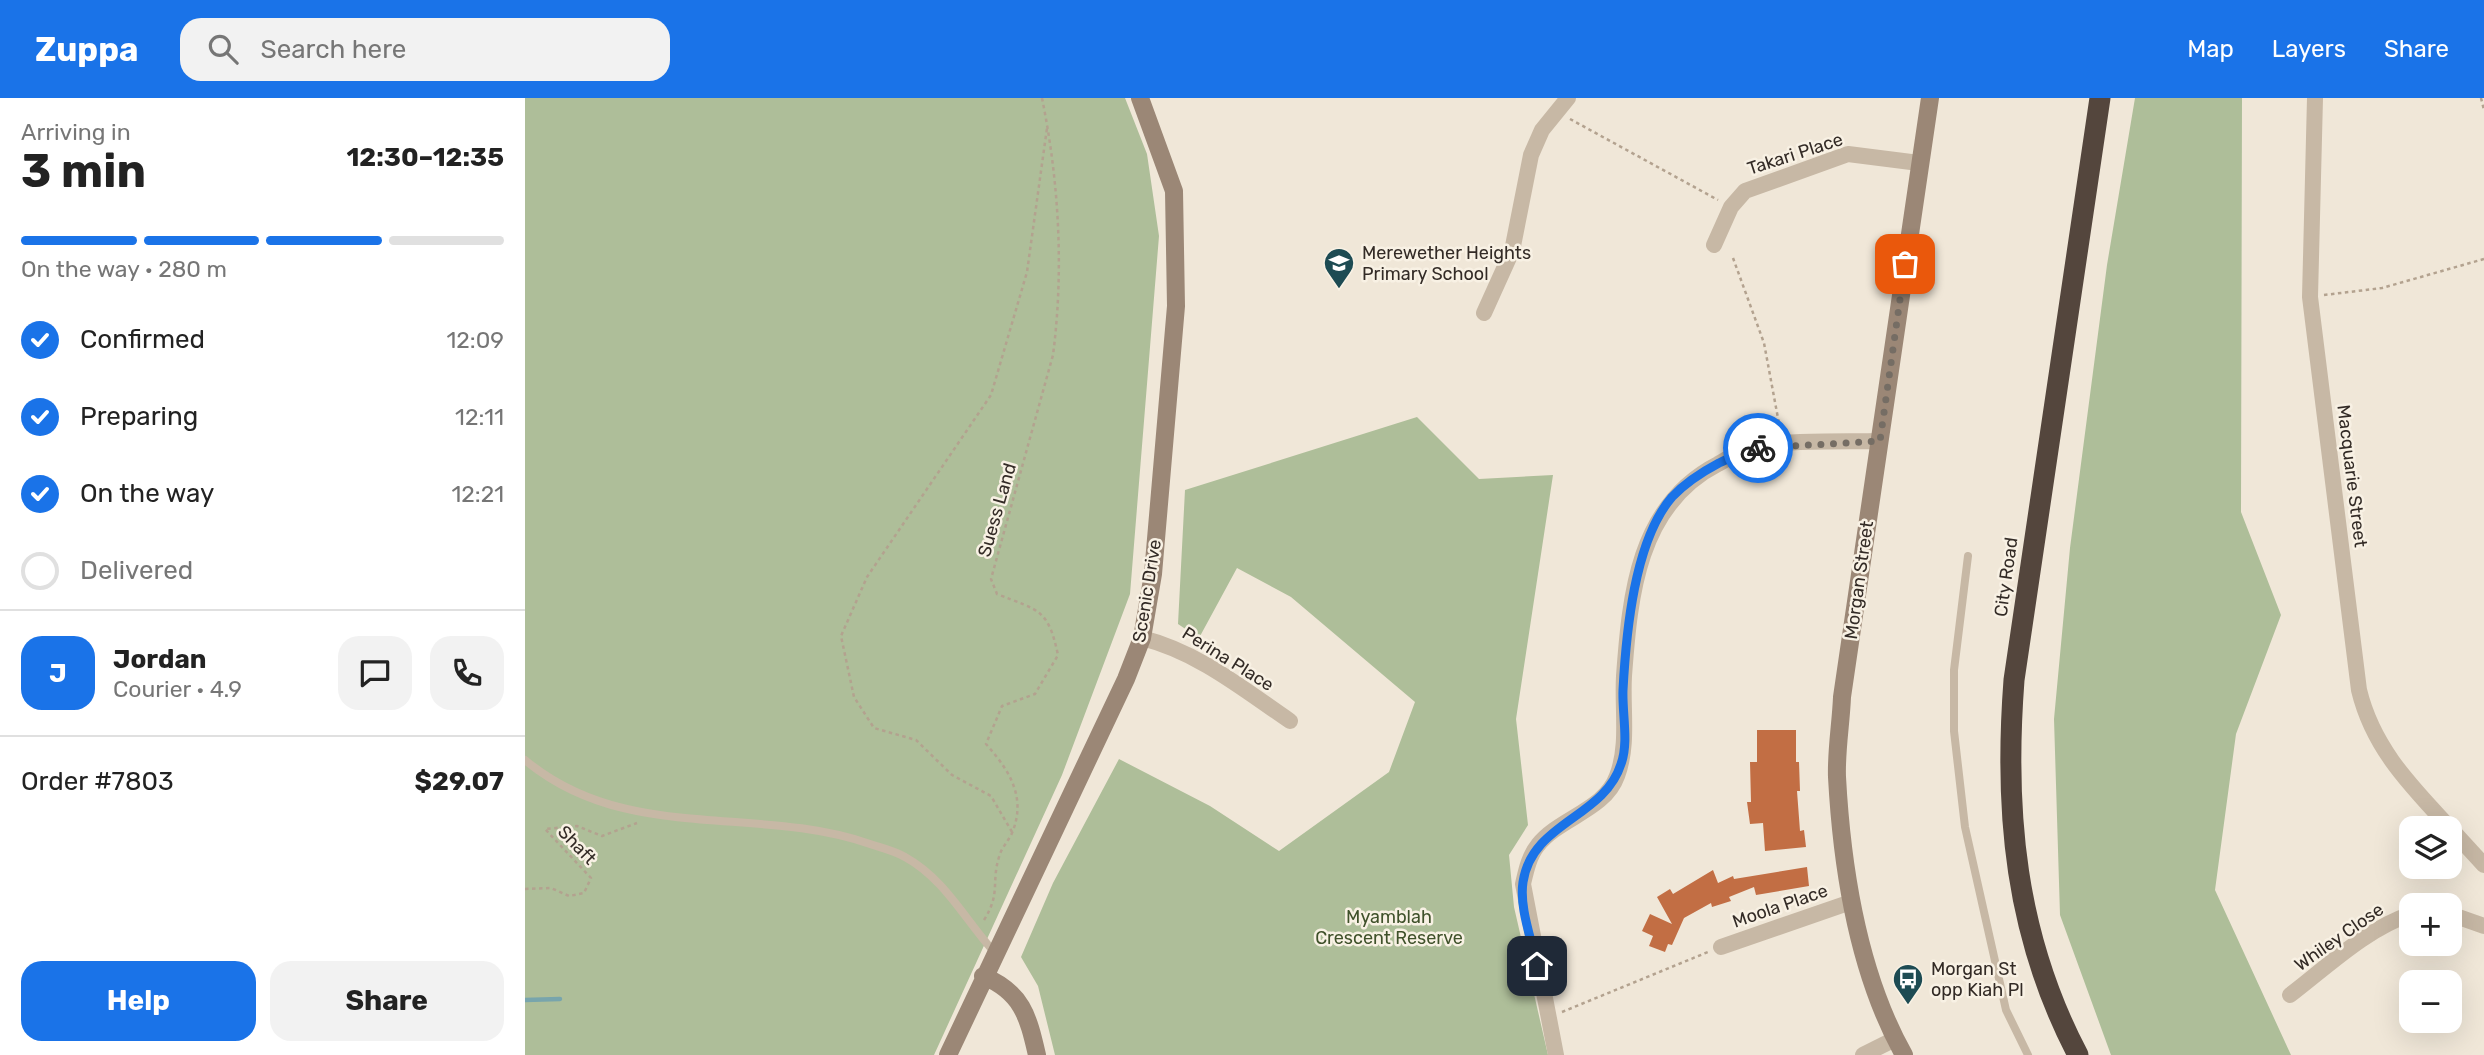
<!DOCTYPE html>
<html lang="en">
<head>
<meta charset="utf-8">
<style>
  body { margin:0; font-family:Rubik,sans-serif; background:#f2f2f2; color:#222; height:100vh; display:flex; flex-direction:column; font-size:26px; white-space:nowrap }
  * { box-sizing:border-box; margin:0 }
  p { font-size:23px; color:#767676 }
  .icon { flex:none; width:38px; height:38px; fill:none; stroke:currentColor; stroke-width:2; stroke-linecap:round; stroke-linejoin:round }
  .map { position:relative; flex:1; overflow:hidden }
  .panel { display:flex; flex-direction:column; background:#fff; width:525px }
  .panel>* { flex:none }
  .fabs { position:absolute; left:1874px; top:718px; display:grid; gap:14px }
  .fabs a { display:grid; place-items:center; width:63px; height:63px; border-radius:14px; background:#fff; box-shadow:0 7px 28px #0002; font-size:35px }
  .pin { position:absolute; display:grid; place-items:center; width:60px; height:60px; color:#fff; margin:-30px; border-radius:14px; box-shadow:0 4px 10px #0006 }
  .courier { position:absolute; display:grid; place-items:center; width:70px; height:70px; margin:-35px; border:5px solid #1a73e8; border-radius:50%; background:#fff; color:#222; box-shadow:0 2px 9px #0007 }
  .head em { font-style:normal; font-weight:700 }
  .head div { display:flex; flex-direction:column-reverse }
  .head { display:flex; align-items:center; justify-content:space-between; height:119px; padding:0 21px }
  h1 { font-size:46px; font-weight:700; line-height:52px }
  .bar { display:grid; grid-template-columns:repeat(4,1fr); gap:10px 7px; align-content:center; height:84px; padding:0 21px }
  .bar i { height:9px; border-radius:5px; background:#e0e0e0 }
  .bar .current { background:#1a73e8 }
  .bar p { grid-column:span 4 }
  .line { display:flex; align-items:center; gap:18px; padding:0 21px; border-top:2px solid #e0e0e0 }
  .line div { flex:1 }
  .round { display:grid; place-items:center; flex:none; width:74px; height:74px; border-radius:21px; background:#f2f2f2 }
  ol { padding:0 21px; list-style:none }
  li { display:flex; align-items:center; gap:21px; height:77px }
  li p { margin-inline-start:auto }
  li .icon { padding:7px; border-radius:50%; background:#1a73e8; color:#fff; stroke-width:4 }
  li:last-child { color:#767676 }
  li i { width:38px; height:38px; border:4px solid #e0e0e0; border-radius:50% }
  .action { display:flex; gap:14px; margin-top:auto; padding:14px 21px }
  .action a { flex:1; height:80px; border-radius:21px; background:#1a73e8; color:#fff; font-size:28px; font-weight:700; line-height:80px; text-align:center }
  .action a+a { background:#f2f2f2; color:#222 }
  header { display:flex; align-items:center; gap:42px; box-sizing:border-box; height:98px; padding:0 35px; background:#1a73e8; color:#fff }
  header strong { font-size:33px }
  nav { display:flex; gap:38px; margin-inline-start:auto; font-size:24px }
  .search { width:490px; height:63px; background:#f2f2f2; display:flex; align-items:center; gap:18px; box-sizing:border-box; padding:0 24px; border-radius:21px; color:#767676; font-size:26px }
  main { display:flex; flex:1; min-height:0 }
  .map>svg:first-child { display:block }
</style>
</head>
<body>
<header>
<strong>Zuppa</strong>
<div class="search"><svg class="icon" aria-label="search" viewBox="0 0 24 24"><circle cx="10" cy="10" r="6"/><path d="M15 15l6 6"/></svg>Search here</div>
<nav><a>Map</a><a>Layers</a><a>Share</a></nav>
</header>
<main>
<section class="panel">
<div class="head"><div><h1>3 min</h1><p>Arriving in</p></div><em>12:30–12:35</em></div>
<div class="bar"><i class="current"></i><i class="current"></i><i class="current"></i><i></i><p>On the way · 280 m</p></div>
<ol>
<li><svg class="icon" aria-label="check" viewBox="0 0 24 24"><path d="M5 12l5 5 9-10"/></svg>Confirmed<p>12:09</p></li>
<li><svg class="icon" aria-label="check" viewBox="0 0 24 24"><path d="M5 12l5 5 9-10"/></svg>Preparing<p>12:11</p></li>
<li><svg class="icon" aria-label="check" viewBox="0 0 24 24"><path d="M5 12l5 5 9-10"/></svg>On the way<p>12:21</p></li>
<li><i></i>Delivered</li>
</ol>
<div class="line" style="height:126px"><b class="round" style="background:#1a73e8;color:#fff">J</b><div><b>Jordan</b><p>Courier · 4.9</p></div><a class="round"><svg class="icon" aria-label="chat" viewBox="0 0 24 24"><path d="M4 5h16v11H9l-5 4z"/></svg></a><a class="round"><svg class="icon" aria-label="phone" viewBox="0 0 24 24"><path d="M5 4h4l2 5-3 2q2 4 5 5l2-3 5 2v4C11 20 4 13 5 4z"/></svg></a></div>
<div class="line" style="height:91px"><div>Order #7803</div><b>$29.07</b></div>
<div class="action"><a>Help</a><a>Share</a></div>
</section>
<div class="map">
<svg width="1959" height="957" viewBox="0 0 1959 957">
  <rect width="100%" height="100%" fill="#f0e7d8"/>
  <path fill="#aebe99" d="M 0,0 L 600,0 L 622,56 L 634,138 L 605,496 L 537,677 L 409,957 L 0,957 Z
    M 1610,0 L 1717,0 L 1716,414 L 1756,517 L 1711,636 L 1690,792 L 1766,957 L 1586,957 L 1535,817 L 1529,621 L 1545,450 L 1582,167 Z
    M 892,319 L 954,381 L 1028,377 L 991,621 L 1003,727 L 984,757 L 989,809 L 1023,957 L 530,957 L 513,888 L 496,859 L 528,785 L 594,661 L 685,708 L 754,753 L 864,674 L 890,604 L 766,499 L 712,470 L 674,540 L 653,526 L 660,392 Z"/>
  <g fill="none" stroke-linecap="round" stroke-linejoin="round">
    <path stroke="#78a5ac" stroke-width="4.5" d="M 0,902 L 35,901"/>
  </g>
  <path fill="#c26e44" d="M 1232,632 L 1271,632 L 1271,664 L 1274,664 L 1275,693 L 1272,693 L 1275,733 L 1279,732 L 1281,749 L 1240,753 L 1238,725 L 1225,726 L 1222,704 L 1226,704 L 1225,664 L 1232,664 Z
    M 1282,769 L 1284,788 L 1231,797 L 1229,789 L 1204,799 L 1206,803 L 1187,809 L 1186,805 L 1159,820 L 1147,847 L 1143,846 L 1140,854 L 1124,848 L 1128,838 L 1117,833 L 1125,816 L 1147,826 L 1132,799 L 1145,791 L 1148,796 L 1188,772 L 1193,785 L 1208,778 L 1209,781 Z"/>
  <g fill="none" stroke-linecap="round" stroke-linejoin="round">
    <path stroke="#b3a28f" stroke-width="2.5" stroke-dasharray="3.5 3.5" stroke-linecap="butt" d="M 1956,0 L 1959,12
      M 1045,21 L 1193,102
      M 1208,160 L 1239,245 L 1255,331
      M 1799,197 L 1857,190 L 1959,161
      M 487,734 L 466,698 L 427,677 L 391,642 L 349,630 L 329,599 L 316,538 L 342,479 L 466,297 L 502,174 L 522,30
      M 0,791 L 26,790 L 44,798 L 59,795 L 66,780 L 20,731 L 52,728 L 77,738 L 112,725
      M 459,822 C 476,795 466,785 474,759 C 476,750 483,744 487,735 C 502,699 484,672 461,646 L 477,608 L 510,596 L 533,557 C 523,510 514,513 472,496 L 466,481 L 528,257 C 539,172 534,84 517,0
      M 1037,914 L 1183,854"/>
    <path stroke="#c7b8a5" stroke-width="8" d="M 1443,458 L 1429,572 L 1429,633 L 1440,729 L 1481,912 L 1503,957
      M 0,662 C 102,747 231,706 345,746 C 357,750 370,753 380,759 C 420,781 440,822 470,855"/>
    <path stroke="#c7b8a5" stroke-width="16" d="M 1790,0 L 1785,199 L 1834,592 C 1848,650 1885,687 1925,730
      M 1189,147 L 1206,109 L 1220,93 L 1323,56 L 1394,65
      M 959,215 L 987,153 L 1006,57 L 1017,32 L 1043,0
      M 617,540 C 673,554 718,591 765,623
      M 1925,730 L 1959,767
      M 1925,816 L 1959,828
      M 1196,849 L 1326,804
      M 1765,897 C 1803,868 1841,831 1886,816
      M 1031,957 L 998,786 C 1001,773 1004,758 1013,747 C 1034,720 1080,712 1092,678 C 1104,647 1097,611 1099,578 C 1105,496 1113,407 1193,366 C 1202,361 1212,354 1222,351 C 1258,341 1316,344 1355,343
      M 1338,957 L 1370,941"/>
    <path stroke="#9b8776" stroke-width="18" d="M 458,878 C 497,894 503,918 512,957
      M 423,957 L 601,581 L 617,540 L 628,476 L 651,208 L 649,93 L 615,0
      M 1379,957 C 1333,875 1317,772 1312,679 C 1311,653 1316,625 1317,599 L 1405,0"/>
    <path stroke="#54463d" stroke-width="21" d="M 1553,957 C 1490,837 1479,714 1489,582 L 1575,0"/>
  </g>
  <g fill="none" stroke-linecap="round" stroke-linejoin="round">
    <path stroke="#756d64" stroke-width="7" stroke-dasharray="0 12.6" d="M 1233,350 L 1355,343 L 1380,166"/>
    <path stroke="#1a73e8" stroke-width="9" d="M 1012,868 C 1007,842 994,810 998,784 C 1007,724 1079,720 1096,666 C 1104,645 1097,615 1098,592 C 1101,536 1109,443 1147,399 C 1161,384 1177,374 1194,365 C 1207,359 1219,352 1233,350"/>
  </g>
  <defs>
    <g id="school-pin" transform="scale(1.575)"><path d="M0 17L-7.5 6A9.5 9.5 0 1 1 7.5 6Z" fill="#1d4b53" stroke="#f8f1e4"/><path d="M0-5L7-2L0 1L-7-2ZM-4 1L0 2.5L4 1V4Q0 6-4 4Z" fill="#fff"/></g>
    <g id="bus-pin" transform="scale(1.575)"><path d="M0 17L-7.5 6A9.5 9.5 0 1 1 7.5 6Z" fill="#1d4b53" stroke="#f8f1e4"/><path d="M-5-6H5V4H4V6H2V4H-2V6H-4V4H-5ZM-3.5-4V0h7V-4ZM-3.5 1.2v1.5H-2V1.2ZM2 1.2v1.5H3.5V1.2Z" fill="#fff"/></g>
  </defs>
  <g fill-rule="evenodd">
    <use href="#school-pin" x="814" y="165"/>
    <use href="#bus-pin" x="1383" y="881"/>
  </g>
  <g text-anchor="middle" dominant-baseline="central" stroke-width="5" stroke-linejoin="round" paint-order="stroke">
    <g font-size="18" fill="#332b26" stroke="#f8f1e4">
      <text transform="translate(1270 56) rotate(-18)">Takari Place</text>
      <text transform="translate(1827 378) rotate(83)">Macquarie Street</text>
      <text transform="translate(472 412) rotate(-74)">Suess Land</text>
      <text transform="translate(1481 479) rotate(-82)">City Road</text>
      <text transform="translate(1334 482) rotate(-82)">Morgan Street</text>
      <text transform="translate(622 493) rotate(-81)">Scenic Drive</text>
      <text transform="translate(703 561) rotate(32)">Perina Place</text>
      <text transform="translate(52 747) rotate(46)">Shaft</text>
      <text transform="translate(1255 808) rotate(-19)">Moola Place</text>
      <text transform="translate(1814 839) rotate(-35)">Whiley Close</text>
    </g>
    <g font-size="18" fill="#332b26" stroke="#f8f1e4" text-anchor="start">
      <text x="837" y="155">Merewether Heights<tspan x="837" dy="21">Primary School</tspan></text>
      <text x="1406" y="871">Morgan St<tspan x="1406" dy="21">opp Kiah Pl</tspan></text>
    </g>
    <g font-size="18" fill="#3f512a" stroke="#f8f1e4">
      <text x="864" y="819">Myamblah<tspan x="864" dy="21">Crescent Reserve</tspan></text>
    </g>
  </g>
</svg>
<div class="fabs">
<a><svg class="icon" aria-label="layers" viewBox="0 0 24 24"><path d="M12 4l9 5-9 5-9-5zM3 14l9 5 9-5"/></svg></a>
<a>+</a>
<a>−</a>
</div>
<div class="pin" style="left:1380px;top:166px;background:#ea580c"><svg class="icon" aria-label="bag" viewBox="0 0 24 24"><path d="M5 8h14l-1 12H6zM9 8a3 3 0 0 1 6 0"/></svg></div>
<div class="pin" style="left:1012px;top:868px;background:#1f2937"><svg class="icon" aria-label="home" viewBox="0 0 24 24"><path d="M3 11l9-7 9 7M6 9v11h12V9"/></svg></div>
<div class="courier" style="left:1233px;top:350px"><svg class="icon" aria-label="bike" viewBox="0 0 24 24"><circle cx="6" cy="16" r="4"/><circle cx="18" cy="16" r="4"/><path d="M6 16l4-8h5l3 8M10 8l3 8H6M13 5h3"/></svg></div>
</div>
</main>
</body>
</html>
